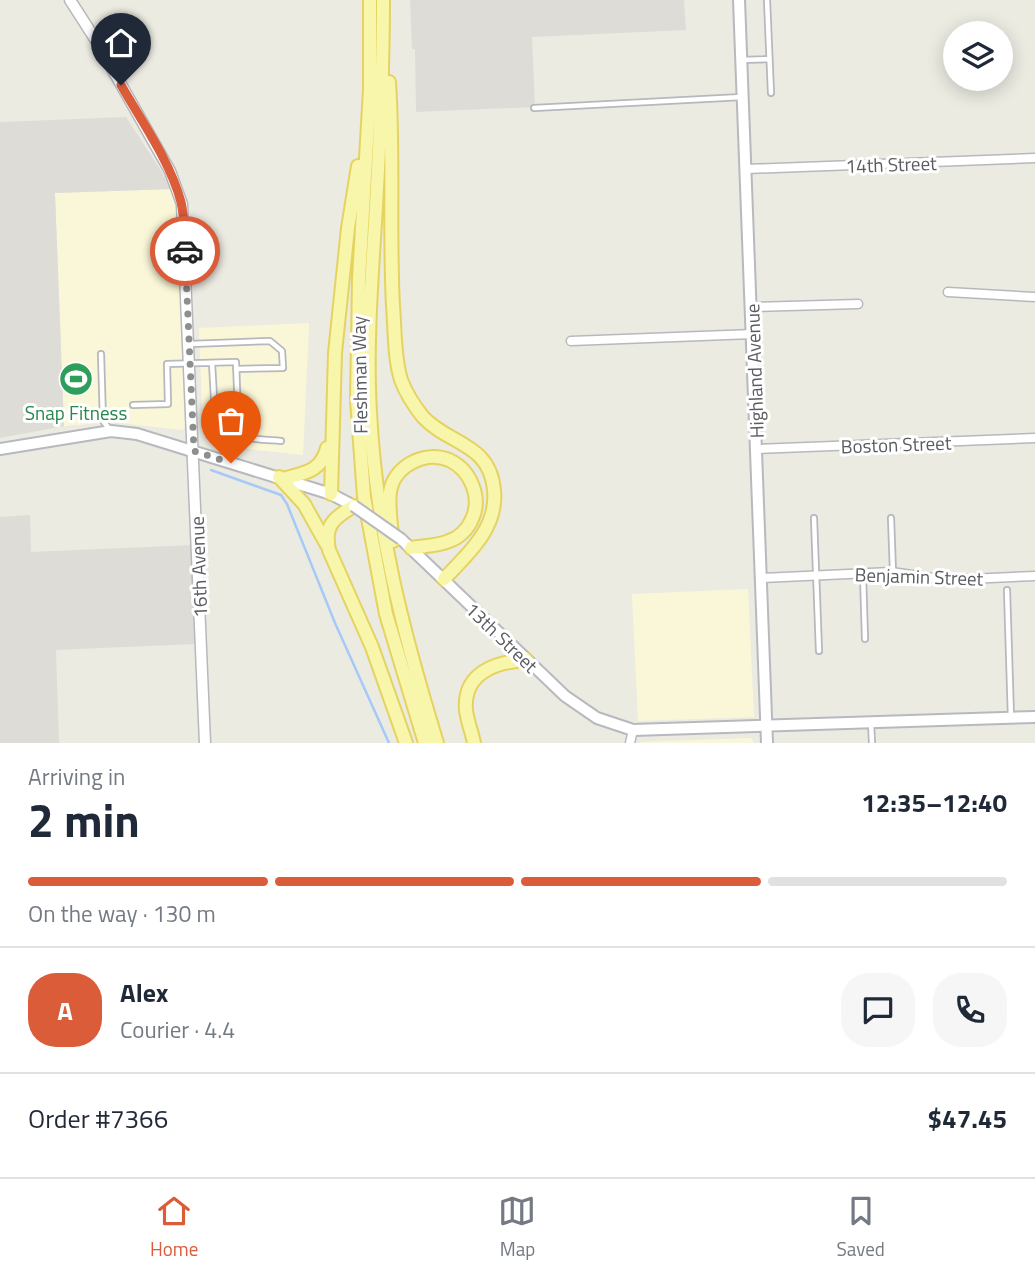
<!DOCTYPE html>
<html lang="en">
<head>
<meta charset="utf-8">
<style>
  body { margin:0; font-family:"Titillium Web",sans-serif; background:#f6f6f7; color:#1f2937; height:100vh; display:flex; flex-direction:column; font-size:26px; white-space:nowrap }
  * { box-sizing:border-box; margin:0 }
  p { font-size:23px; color:#747a83 }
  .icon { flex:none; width:38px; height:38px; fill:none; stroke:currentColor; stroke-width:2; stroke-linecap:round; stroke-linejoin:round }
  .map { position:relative; height:743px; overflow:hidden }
  .side { display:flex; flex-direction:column; background:#fff; flex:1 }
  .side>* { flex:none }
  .buttons { position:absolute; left:943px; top:21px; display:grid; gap:14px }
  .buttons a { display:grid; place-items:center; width:70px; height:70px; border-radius:50%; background:#fff; box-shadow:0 4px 18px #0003; font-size:35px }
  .pin { position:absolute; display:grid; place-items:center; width:60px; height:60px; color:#fff; margin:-72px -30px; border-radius:50% 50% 50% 0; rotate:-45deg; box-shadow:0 0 7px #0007 }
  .pin .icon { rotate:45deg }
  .courier { position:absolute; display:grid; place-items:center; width:70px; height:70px; margin:-35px; border:5px solid #da5c39; border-radius:50%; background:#fff; color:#222; box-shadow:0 2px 9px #0007 }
  .headline em { font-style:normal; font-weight:700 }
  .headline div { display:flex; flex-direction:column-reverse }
  .headline { display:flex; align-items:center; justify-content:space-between; height:119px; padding:0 28px }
  h1 { font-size:46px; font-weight:700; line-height:52px }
  .bar { display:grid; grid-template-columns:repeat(4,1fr); gap:10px 7px; align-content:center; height:84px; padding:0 28px }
  .bar i { height:9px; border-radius:5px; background:#e0e1e3 }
  .bar .selected { background:#da5c39 }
  .bar p { grid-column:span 4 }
  .line { display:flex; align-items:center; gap:18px; padding:0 28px; border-top:2px solid #e0e1e3 }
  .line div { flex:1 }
  .round { display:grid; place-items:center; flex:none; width:74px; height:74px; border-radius:28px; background:#f6f6f7 }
  .tabs { display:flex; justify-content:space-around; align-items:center; height:98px; border-top:2px solid #e0e1e3; background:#fff; font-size:19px; color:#747a83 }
  .tabs a { display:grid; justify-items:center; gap:4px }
  .tabs .selected { color:#da5c39 }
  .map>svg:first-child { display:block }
</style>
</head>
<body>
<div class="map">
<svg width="1035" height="743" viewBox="0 0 1035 743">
  <rect width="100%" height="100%" fill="#ecebe2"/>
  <path fill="#faf7d8" d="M 173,189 L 177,219 L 186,420 L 184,429 L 181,430 L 113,422 L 64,426 L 55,193 Z
    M 309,323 L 303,455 L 248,449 L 203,433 L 199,328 Z
    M 748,589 L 754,717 L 638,721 L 632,594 Z
    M 751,738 L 754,743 L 640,743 L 640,742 Z"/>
  <path fill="#dddcd6" d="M 410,0 L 684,0 L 686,30 L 532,37 L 535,107 L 416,112 L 415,49 L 412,49 Z
    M 126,117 L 173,189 L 55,193 L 64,426 L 0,438 L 0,122 Z
    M 30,515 L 31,552 L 192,545 L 195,644 L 56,650 L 59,743 L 0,743 L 0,517 Z"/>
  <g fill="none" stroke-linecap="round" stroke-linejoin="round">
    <path stroke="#a6c9f7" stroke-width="2.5" d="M 211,470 L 281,495 L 287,504 L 335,623 L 389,743"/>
    <g stroke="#b7b8bd" stroke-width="8">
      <path id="service" d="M 767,0 L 771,93
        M 742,60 L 769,59
        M 534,108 L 742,97
        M 190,344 L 270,341 L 282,351 L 283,368 L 236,369
        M 101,354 L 103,421 L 111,431
        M 133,405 L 168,404 L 167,364 L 236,362 L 238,415 L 215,416 L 212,363
        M 222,416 C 230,441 258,439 281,441
        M 814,518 L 819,651
        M 891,518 L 893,572
        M 863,574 L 865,639
        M 1007,590 L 1011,718
        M 871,723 L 872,743"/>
    </g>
    <g stroke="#b7b8bd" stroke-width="11">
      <path id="minor" d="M 747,169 L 1035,158
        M 948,292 L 1035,297
        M 751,307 L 858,304
        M 571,341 L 753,334
        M 756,449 L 1035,438
        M 761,578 L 891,572 L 947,580 L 1035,576
        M 630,743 L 633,730"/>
    </g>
    <g stroke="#b7b8bd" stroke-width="13">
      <path id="tertiary" d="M 70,0 L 97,42 L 170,171 L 182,204 L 205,743"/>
    </g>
    <g stroke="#b7b9bf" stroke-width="14">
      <path id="secondary" d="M 739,0 L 767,743
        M 0,449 L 111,431 L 137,434 L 331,494 L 354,506
        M 401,539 L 565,696 L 597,718 L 633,730 L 1035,717"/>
    </g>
    <g stroke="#e5d361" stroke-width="16">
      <path id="primary" d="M 370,0 L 370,89 L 359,279 L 357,400 L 360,442 L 364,497 L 386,614 L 425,743
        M 383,0 C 383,69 380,137 376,206 C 372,275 366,343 370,412 C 376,529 403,632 437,743
        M 389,82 C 394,156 389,231 393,306 C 395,330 394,357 401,380 C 406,393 415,407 423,417 C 449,445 490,443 494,490 C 498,528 468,554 444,579
        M 279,477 L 304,504 L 327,545
        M 283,479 C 304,473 321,472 327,448
        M 331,494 L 335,353 L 348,228 L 358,166
        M 354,506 C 333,518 324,526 329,550 L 372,647 L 406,743
        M 393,541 C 391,525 388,507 390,492 C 394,466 425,450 449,460 C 471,470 482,498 472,519 C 468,529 459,538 449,541 C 438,546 423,546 411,548
        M 474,743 C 472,732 467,721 466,710 C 463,673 495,662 526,660"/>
    </g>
    <use href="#service" stroke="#fff" stroke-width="4.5"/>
    <use href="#minor" stroke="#fff" stroke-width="8"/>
    <use href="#tertiary" stroke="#fff" stroke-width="10"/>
    <use href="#secondary" stroke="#fff" stroke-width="10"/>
    <use href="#primary" stroke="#f8f6ab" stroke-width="12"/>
    <g stroke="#b7b9bf" stroke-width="14" stroke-linecap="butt">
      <path id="secondary-bridge" d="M 354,506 L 401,539"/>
    </g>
    <use href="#secondary-bridge" stroke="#fff" stroke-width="10"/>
  </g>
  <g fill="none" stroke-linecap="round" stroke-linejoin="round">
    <path stroke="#8d8e8e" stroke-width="7" stroke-dasharray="0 12.6" d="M 185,251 L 194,451 L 231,463"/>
    <path stroke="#da5c39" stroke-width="9" d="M 121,85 C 142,122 170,161 181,202 C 185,218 184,235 185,251"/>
  </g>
  <defs>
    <g id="stadium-disc" transform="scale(1.75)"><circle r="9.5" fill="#2e9e5b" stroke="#fff"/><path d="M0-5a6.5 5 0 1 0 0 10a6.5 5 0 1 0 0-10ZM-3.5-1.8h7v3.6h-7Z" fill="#fff"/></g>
  </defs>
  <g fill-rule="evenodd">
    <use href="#stadium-disc" x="76" y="379"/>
  </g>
  <g text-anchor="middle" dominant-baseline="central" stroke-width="6" stroke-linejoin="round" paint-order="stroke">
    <g font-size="19" fill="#5a5c61" stroke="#fff">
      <text transform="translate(891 164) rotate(-2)">14th Street</text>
      <text transform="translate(754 371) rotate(-92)">Highland Avenue</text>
      <text transform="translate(359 375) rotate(-91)">Fleshman Way</text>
      <text transform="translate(896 444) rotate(-2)">Boston Street</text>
      <text transform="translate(198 567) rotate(-92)">16th Avenue</text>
      <text transform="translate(919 576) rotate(2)">Benjamin Street</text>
      <text transform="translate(502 637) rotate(44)">13th Street</text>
    </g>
    <g font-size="19" fill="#27864d" stroke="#fff">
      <text x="76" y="412">Snap Fitness</text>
    </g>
  </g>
</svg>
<div class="buttons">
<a><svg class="icon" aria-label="layers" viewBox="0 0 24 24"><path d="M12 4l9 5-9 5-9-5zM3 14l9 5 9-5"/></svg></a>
</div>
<div class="pin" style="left:231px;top:463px;background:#ea580c"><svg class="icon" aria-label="bag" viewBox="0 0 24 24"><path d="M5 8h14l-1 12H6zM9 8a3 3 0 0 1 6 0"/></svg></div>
<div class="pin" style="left:121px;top:85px;background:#1f2937"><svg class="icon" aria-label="home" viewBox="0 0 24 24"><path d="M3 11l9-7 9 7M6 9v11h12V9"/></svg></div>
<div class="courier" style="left:185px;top:251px"><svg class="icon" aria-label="car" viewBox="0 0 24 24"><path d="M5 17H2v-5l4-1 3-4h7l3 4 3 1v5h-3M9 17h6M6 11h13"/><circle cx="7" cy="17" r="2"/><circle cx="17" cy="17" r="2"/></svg></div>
</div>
<section class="side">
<div class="headline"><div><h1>2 min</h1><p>Arriving in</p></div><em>12:35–12:40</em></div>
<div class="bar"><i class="selected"></i><i class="selected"></i><i class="selected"></i><i></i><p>On the way · 130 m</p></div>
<div class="line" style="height:126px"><b class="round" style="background:#da5c39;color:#fff">A</b><div><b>Alex</b><p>Courier · 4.4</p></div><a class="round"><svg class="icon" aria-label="chat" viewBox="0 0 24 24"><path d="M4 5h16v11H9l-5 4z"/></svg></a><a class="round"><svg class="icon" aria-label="phone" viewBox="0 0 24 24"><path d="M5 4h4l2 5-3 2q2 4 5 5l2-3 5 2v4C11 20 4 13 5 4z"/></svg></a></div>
<div class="line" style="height:91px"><div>Order #7366</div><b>$47.45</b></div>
</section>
<nav class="tabs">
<a class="selected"><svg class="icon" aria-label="home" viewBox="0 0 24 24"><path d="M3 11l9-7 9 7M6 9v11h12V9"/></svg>Home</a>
<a><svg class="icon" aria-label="map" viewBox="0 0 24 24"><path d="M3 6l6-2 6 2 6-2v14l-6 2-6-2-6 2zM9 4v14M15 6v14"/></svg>Map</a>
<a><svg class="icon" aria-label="saved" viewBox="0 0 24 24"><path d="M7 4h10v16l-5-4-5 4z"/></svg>Saved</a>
</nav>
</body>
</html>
